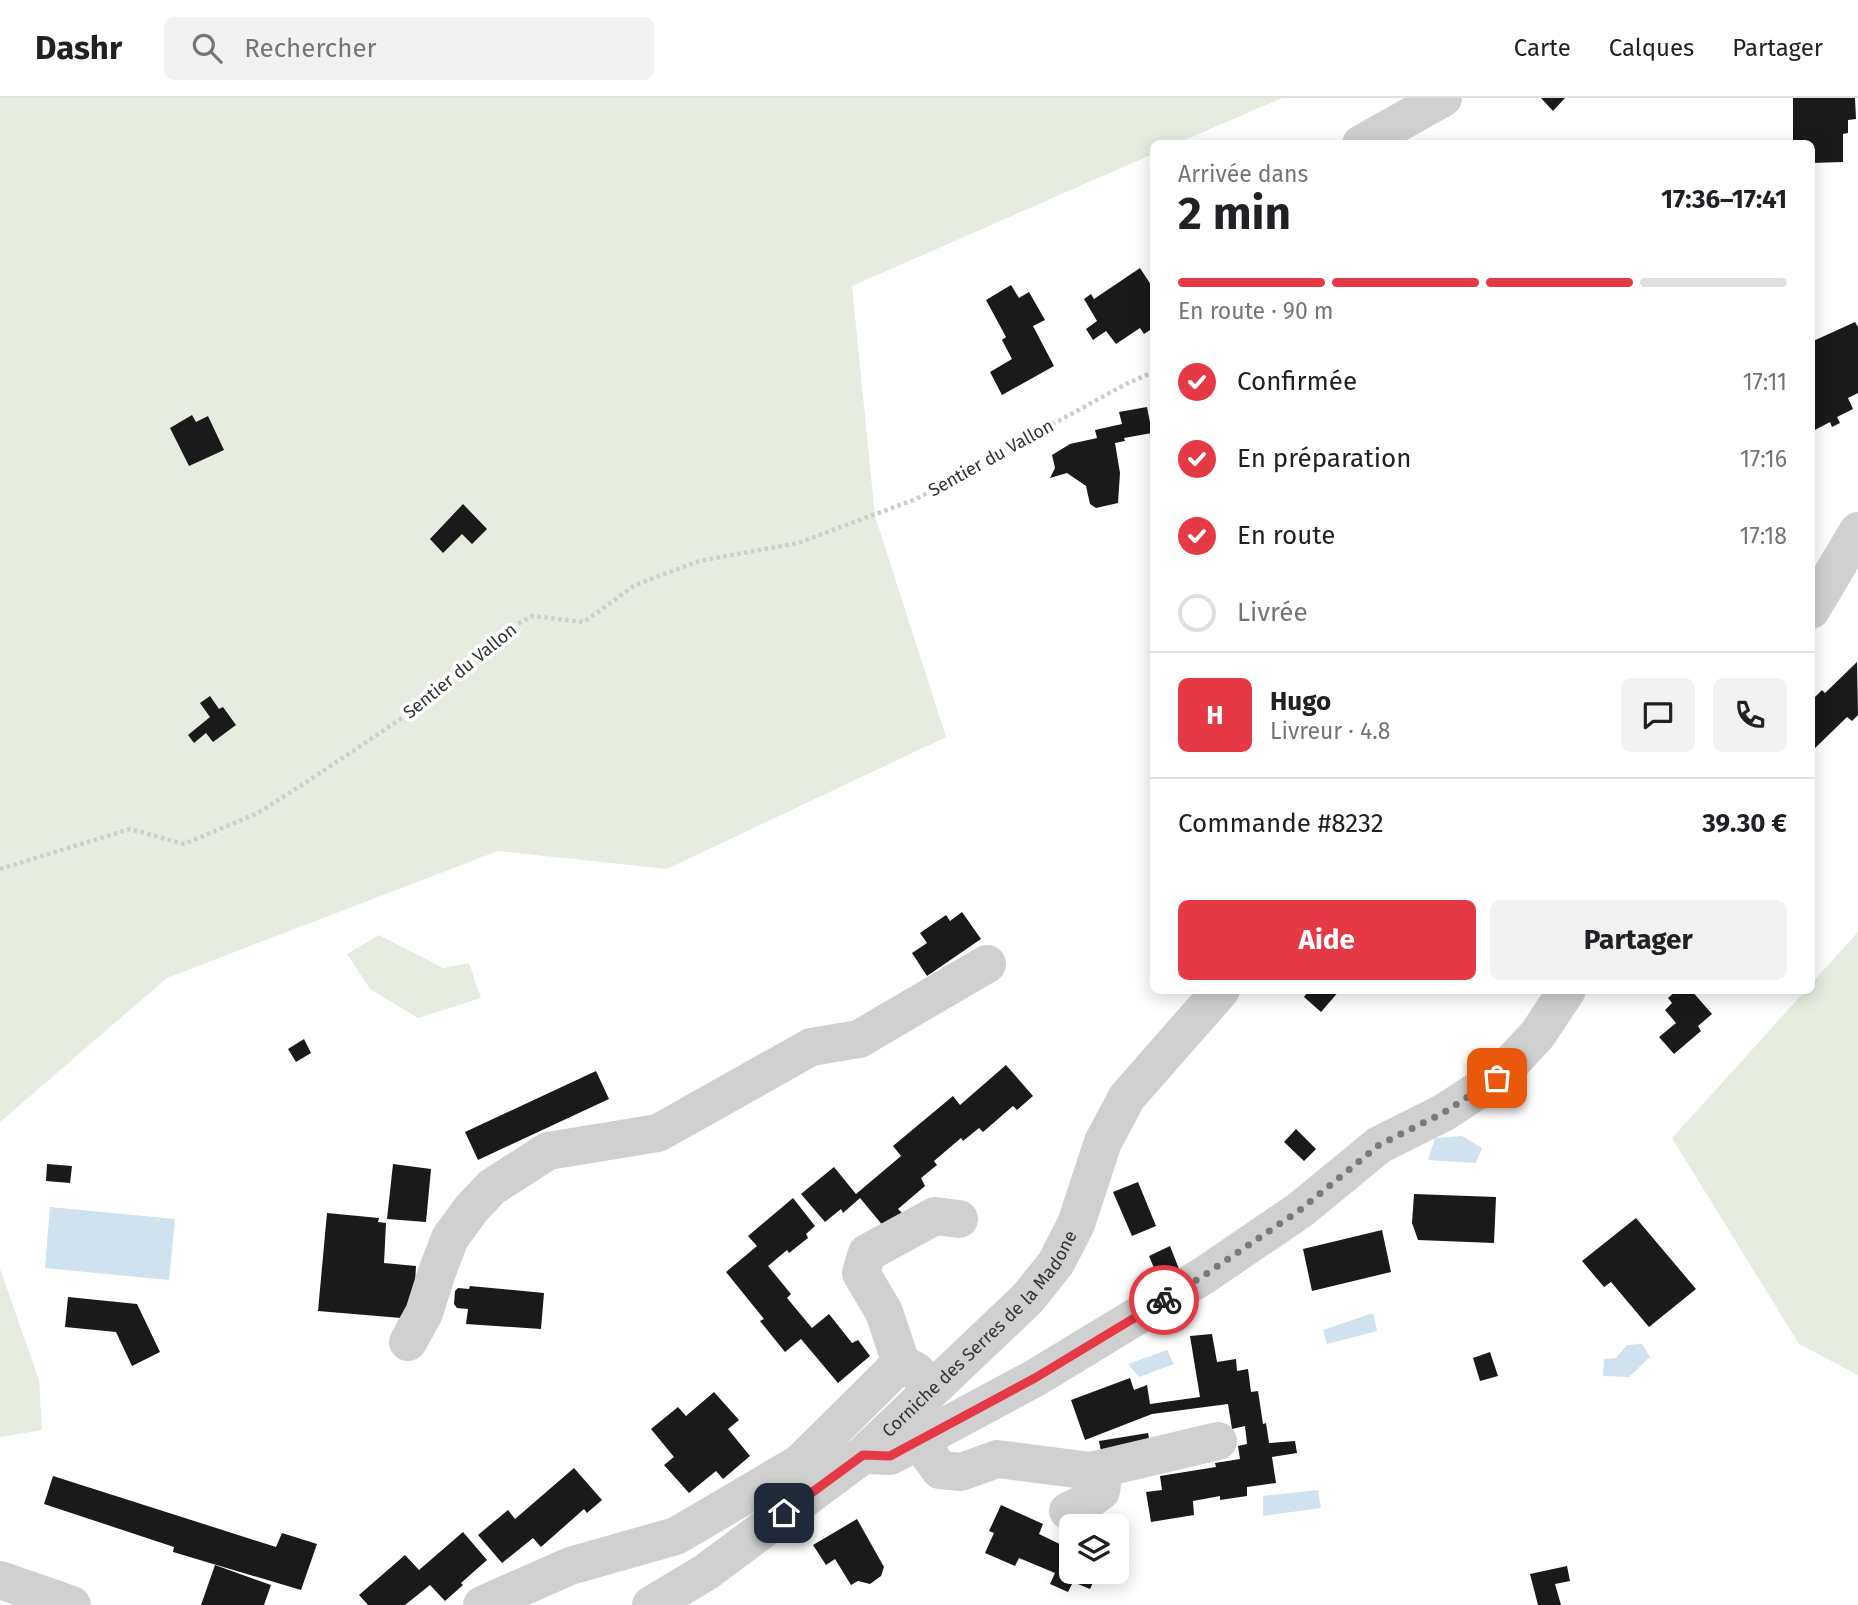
<!DOCTYPE html>
<html lang="fr">
<head>
<meta charset="utf-8">
<style>
  body { margin:0; font-family:"Fira Sans",sans-serif; background:#f2f2f2; color:#202124; height:100vh; display:flex; flex-direction:column; font-size:26px; white-space:nowrap }
  * { box-sizing:border-box; margin:0 }
  p { font-size:23px; color:#757577 }
  .icon { flex:none; width:38px; height:38px; fill:none; stroke:currentColor; stroke-width:2; stroke-linecap:round; stroke-linejoin:round }
  .map { position:relative; flex:1; overflow:hidden }
  .drawer { position:absolute; left:1150px; top:42px; width:665px; height:854px; display:flex; flex-direction:column; background:#fff; border-radius:10px; box-shadow:0 4px 18px #0003 }
  .drawer>* { flex:none }
  .buttons { position:absolute; left:1059px; top:1416px; display:grid; gap:14px }
  .buttons a { display:grid; place-items:center; width:70px; height:70px; border-radius:10px; background:#fff; box-shadow:0 4px 18px #0003; font-size:35px }
  .pin { position:absolute; display:grid; place-items:center; width:60px; height:60px; color:#fff; margin:-30px; border-radius:14px; box-shadow:0 4px 10px #0006 }
  .courier { position:absolute; display:grid; place-items:center; width:70px; height:70px; margin:-35px; border:5px solid #e63946; border-radius:50%; background:#fff; color:#222; box-shadow:0 2px 9px #0007 }
  .head em { font-style:normal; font-weight:700 }
  .head div { display:flex; flex-direction:column-reverse }
  .head { display:flex; align-items:center; justify-content:space-between; height:119px; padding:0 28px }
  h1 { font-size:46px; font-weight:700; line-height:52px }
  .bar { display:grid; grid-template-columns:repeat(4,1fr); gap:10px 7px; align-content:center; height:84px; padding:0 28px }
  .bar i { height:9px; border-radius:5px; background:#e0e0e0 }
  .bar .current { background:#e63946 }
  .bar p { grid-column:span 4 }
  .line { display:flex; align-items:center; gap:18px; padding:0 28px; border-top:2px solid #e0e0e0 }
  .line div { flex:1 }
  .round { display:grid; place-items:center; flex:none; width:74px; height:74px; border-radius:10px; background:#f2f2f2 }
  ol { padding:0 28px; list-style:none }
  li { display:flex; align-items:center; gap:21px; height:77px }
  li p { margin-inline-start:auto }
  li .icon { padding:7px; border-radius:50%; background:#e63946; color:#fff; stroke-width:4 }
  li:last-child { color:#757577 }
  li i { width:38px; height:38px; border:4px solid #e0e0e0; border-radius:50% }
  .action { display:flex; gap:14px; margin-top:auto; padding:14px 28px }
  .action a { flex:1; height:80px; border-radius:10px; background:#e63946; color:#fff; font-size:28px; font-weight:700; line-height:80px; text-align:center }
  .action a+a { background:#f2f2f2; color:#202124 }
  header { display:flex; align-items:center; gap:42px; box-sizing:border-box; height:98px; padding:0 35px; background:#fff; border-bottom:2px solid #e0e0e0 }
  header strong { font-size:33px }
  nav { display:flex; gap:38px; margin-inline-start:auto; font-size:24px }
  .search { width:490px; height:63px; background:#f2f2f2; display:flex; align-items:center; gap:18px; box-sizing:border-box; padding:0 24px; border-radius:10px; color:#757577; font-size:26px }
  .map>svg:first-child { display:block }
</style>
</head>
<body>
<header>
<strong>Dashr</strong>
<div class="search"><svg class="icon" aria-label="search" viewBox="0 0 24 24"><circle cx="10" cy="10" r="6"/><path d="M15 15l6 6"/></svg>Rechercher</div>
<nav><a>Carte</a><a>Calques</a><a>Partager</a></nav>
</header>
<div class="map">
<svg width="1858" height="1507" viewBox="0 0 1858 1507">
  <rect width="100%" height="100%" fill="#fff"/>
  <path fill="#e6ecdf" d="M 0,0 L 1282,0 L 1178,45 L 1153,46 L 1153,56 L 852,188 L 875,418 L 946,639 L 667,771 L 498,753 L 167,880 L 0,1024 Z
    M 1858,834 L 1858,1277 L 1799,1246 L 1672,1040 L 1805,893 L 1811,892 L 1811,886 Z
    M 379,837 L 443,870 L 469,865 L 481,900 L 418,920 L 370,891 L 347,856 Z
    M 0,1171 L 39,1282 L 42,1332 L 0,1339 Z"/>
  <path fill="#cfe2ee" d="M 1462,1038 L 1482,1050 L 1476,1065 L 1428,1062 L 1435,1040 Z
    M 50,1109 L 175,1121 L 169,1182 L 45,1170 Z
    M 1373,1215 L 1377,1233 L 1327,1246 L 1323,1232 Z
    M 1642,1246 L 1650,1259 L 1629,1279 L 1603,1278 L 1604,1261 L 1616,1260 L 1627,1247 Z
    M 1167,1252 L 1174,1266 L 1139,1279 L 1128,1266 Z
    M 1318,1392 L 1321,1410 L 1263,1418 L 1263,1398 Z"/>
  <path fill="#1a1a1a" d="M 1541,0 L 1565,0 L 1553,13 Z
    M 1793,0 L 1855,0 L 1856,21 L 1848,22 L 1848,35 L 1843,36 L 1843,64 L 1811,65 L 1811,46 L 1793,46 Z
    M 1140,170 L 1153,190 L 1153,230 L 1144,236 L 1140,230 L 1116,246 L 1106,233 L 1093,242 L 1086,231 L 1097,223 L 1084,201 L 1091,196 L 1094,201 Z
    M 1011,187 L 1019,200 L 1029,194 L 1045,222 L 1033,228 L 1054,268 L 1002,297 L 990,274 L 1012,261 L 1002,242 L 1006,239 L 986,202 Z
    M 1855,224 L 1858,229 L 1858,295 L 1848,300 L 1853,311 L 1837,319 L 1840,325 L 1832,329 L 1830,324 L 1813,333 L 1811,258 L 1814,257 L 1811,244 Z
    M 1147,309 L 1152,335 L 1124,340 L 1125,343 L 1115,345 L 1120,375 L 1118,405 L 1096,410 L 1090,406 L 1086,388 L 1067,375 L 1050,380 L 1055,370 L 1052,357 L 1070,346 L 1097,340 L 1095,332 L 1122,326 L 1119,314 Z
    M 192,317 L 196,324 L 208,318 L 224,352 L 189,368 L 170,330 Z
    M 463,406 L 487,431 L 472,446 L 462,436 L 443,455 L 430,441 Z
    M 1857,564 L 1858,617 L 1852,623 L 1847,619 L 1811,654 L 1811,603 L 1822,592 L 1825,595 Z
    M 210,598 L 219,611 L 223,609 L 236,627 L 213,644 L 206,635 L 194,645 L 188,637 L 210,619 L 200,605 Z
    M 962,814 L 981,841 L 927,878 L 912,855 L 927,845 L 920,835 L 946,817 L 950,823 Z
    M 1309,892 L 1340,892 L 1321,914 L 1304,899 Z
    M 1677,892 L 1691,892 L 1712,916 L 1698,928 L 1701,933 L 1674,956 L 1659,939 L 1676,925 L 1665,912 L 1672,905 L 1668,900 Z
    M 304,941 L 311,955 L 296,964 L 288,951 Z
    M 1006,967 L 1033,998 L 1017,1012 L 1013,1008 L 983,1034 L 979,1030 L 963,1043 L 961,1040 L 934,1063 L 937,1067 L 921,1080 L 925,1088 L 898,1111 L 902,1115 L 884,1129 L 860,1100 L 843,1115 L 841,1111 L 825,1124 L 801,1096 L 834,1069 L 856,1096 L 901,1058 L 893,1048 L 953,998 L 960,1007 Z
    M 596,973 L 609,1001 L 478,1062 L 465,1034 Z
    M 1296,1031 L 1316,1051 L 1304,1063 L 1284,1044 Z
    M 47,1066 L 72,1068 L 70,1085 L 46,1083 Z
    M 393,1066 L 431,1071 L 426,1124 L 387,1121 Z
    M 1138,1084 L 1156,1128 L 1132,1138 L 1113,1094 Z
    M 1414,1096 L 1496,1099 L 1494,1145 L 1418,1142 L 1412,1125 Z
    M 793,1100 L 815,1128 L 806,1136 L 808,1140 L 789,1155 L 787,1152 L 768,1168 L 791,1196 L 787,1200 L 812,1230 L 829,1216 L 852,1245 L 858,1242 L 870,1258 L 838,1285 L 801,1241 L 785,1254 L 760,1223 L 764,1221 L 726,1174 L 757,1148 L 748,1138 Z
    M 327,1115 L 379,1120 L 378,1124 L 386,1125 L 384,1165 L 416,1168 L 413,1221 L 318,1213 Z
    M 1636,1120 L 1696,1191 L 1649,1229 L 1611,1184 L 1604,1189 L 1582,1163 Z
    M 1382,1132 L 1391,1174 L 1312,1193 L 1303,1151 Z
    M 1170,1148 L 1181,1176 L 1160,1184 L 1149,1158 Z
    M 470,1188 L 544,1195 L 541,1231 L 466,1226 L 468,1211 L 457,1210 L 454,1206 L 455,1193 L 458,1190 L 469,1191 Z
    M 68,1199 L 137,1206 L 160,1254 L 132,1268 L 116,1234 L 65,1229 Z
    M 1212,1236 L 1217,1264 L 1236,1261 L 1237,1273 L 1248,1271 L 1251,1294 L 1258,1293 L 1263,1326 L 1266,1325 L 1269,1345 L 1295,1343 L 1297,1355 L 1272,1359 L 1276,1385 L 1247,1389 L 1247,1398 L 1220,1402 L 1220,1398 L 1193,1403 L 1194,1417 L 1151,1424 L 1146,1394 L 1162,1392 L 1160,1378 L 1216,1369 L 1215,1365 L 1240,1361 L 1238,1348 L 1247,1346 L 1245,1328 L 1232,1331 L 1228,1306 L 1152,1316 L 1085,1342 L 1071,1302 L 1130,1280 L 1134,1292 L 1147,1287 L 1150,1306 L 1200,1299 L 1190,1238 Z
    M 1490,1254 L 1498,1278 L 1480,1283 L 1473,1260 Z
    M 714,1294 L 739,1322 L 728,1331 L 750,1358 L 723,1381 L 716,1373 L 689,1395 L 664,1367 L 674,1359 L 651,1331 L 678,1309 L 686,1318 Z
    M 1148,1335 L 1151,1351 L 1102,1359 L 1099,1343 Z
    M 574,1370 L 602,1402 L 587,1415 L 584,1411 L 541,1449 L 533,1440 L 502,1465 L 478,1437 L 508,1412 L 515,1421 Z
    M 53,1378 L 276,1449 L 282,1435 L 317,1446 L 301,1492 L 173,1454 L 174,1449 L 44,1406 Z
    M 1001,1407 L 1043,1426 L 1039,1436 L 1066,1449 L 1069,1444 L 1071,1445 L 1071,1474 L 1098,1474 L 1090,1491 L 1073,1484 L 1068,1494 L 1050,1486 L 1055,1475 L 1019,1460 L 1015,1468 L 985,1455 L 994,1435 L 989,1433 Z
    M 857,1421 L 884,1469 L 881,1478 L 870,1486 L 858,1483 L 851,1487 L 835,1461 L 826,1467 L 813,1447 Z
    M 463,1434 L 487,1462 L 461,1485 L 463,1487 L 445,1503 L 430,1487 L 405,1507 L 368,1507 L 359,1497 L 405,1457 L 419,1472 Z
    M 215,1467 L 271,1487 L 264,1507 L 201,1507 Z
    M 1567,1468 L 1570,1483 L 1555,1486 L 1561,1507 L 1538,1507 L 1530,1476 Z"/>
  <g fill="none" stroke-linecap="round" stroke-linejoin="round">
    <path stroke="#cdcdcd" stroke-width="4.5" stroke-dasharray="3.5 3.5" stroke-linecap="butt" d="M 0,771 L 130,731 L 184,746 L 258,715 L 308,683 L 405,618 L 503,534 L 532,518 L 584,524 L 635,487 L 699,463 L 798,445 L 916,401 L 1126,286 L 1153,274"/>
    <g stroke="#d0d0d0" stroke-width="38">
      <path d="M 1361,46 L 1443,0"/>
      <path d="M 1811,512 L 1858,433"/>
      <path d="M 408,1244 L 424,1215 L 437,1174 L 450,1140 L 472,1110 L 492,1089 L 548,1053 L 658,1035 L 811,949 L 859,941 L 987,866"/>
      <path d="M 901,1265 L 884,1214 L 861,1175 L 867,1155 L 935,1118 L 959,1121"/>
      <path d="M 919,1343 L 940,1372 L 961,1374 L 997,1361 L 1091,1373 L 1218,1343"/>
      <path d="M 863,1357 L 890,1358 L 1035,1280 L 1203,1178 L 1300,1112 L 1379,1047 L 1443,1015 L 1497,980 L 1538,936 L 1567,892"/>
      <path d="M 1068,1413 L 1085,1405 L 1101,1393 L 1104,1370"/>
      <path d="M 0,1482 L 72,1507"/>
      <path d="M 482,1507 L 570,1468 L 676,1438 L 800,1365 L 901,1265 L 916,1273 L 931,1291"/>
      <path id="s1" d="M 651,1507 L 706,1474 L 863,1357 L 1028,1200 L 1056,1165 L 1076,1126 L 1103,1044 L 1127,999 L 1221,892"/>
    </g>
  </g>
  <g fill="none" stroke-linecap="round" stroke-linejoin="round">
    <path stroke="#7a7a7a" stroke-width="7" stroke-dasharray="0 12.6" d="M 1164,1202 L 1203,1178 L 1300,1112 L 1379,1047 L 1443,1015 L 1497,980"/>
    <path stroke="#e63946" stroke-width="9" d="M 784,1415 L 863,1357 L 890,1358 L 1035,1280 L 1164,1202"/>
  </g>
  <g text-anchor="middle" dominant-baseline="central" stroke-width="7" stroke-linejoin="round" paint-order="stroke">
    <g font-size="18" fill="#333" stroke="#fff">
      <text transform="translate(991 360) rotate(-29)">Sentier du Vallon</text>
      <text transform="translate(460 573) rotate(-39)">Sentier du Vallon</text>
      <text stroke="none"><textPath href="#s1" startOffset="429">Corniche des Serres de la Madone</textPath></text>
    </g>
  </g>
</svg>
<div class="buttons">
<a><svg class="icon" aria-label="layers" viewBox="0 0 24 24"><path d="M12 4l9 5-9 5-9-5zM3 14l9 5 9-5"/></svg></a>
</div>
<div class="pin" style="left:1497px;top:980px;background:#ea580c"><svg class="icon" aria-label="bag" viewBox="0 0 24 24"><path d="M5 8h14l-1 12H6zM9 8a3 3 0 0 1 6 0"/></svg></div>
<div class="pin" style="left:784px;top:1415px;background:#1f2937"><svg class="icon" aria-label="home" viewBox="0 0 24 24"><path d="M3 11l9-7 9 7M6 9v11h12V9"/></svg></div>
<div class="courier" style="left:1164px;top:1202px"><svg class="icon" aria-label="bike" viewBox="0 0 24 24"><circle cx="6" cy="16" r="4"/><circle cx="18" cy="16" r="4"/><path d="M6 16l4-8h5l3 8M10 8l3 8H6M13 5h3"/></svg></div>
<section class="drawer">
<div class="head"><div><h1>2 min</h1><p>Arrivée dans</p></div><em>17:36–17:41</em></div>
<div class="bar"><i class="current"></i><i class="current"></i><i class="current"></i><i></i><p>En route · 90 m</p></div>
<ol>
<li><svg class="icon" aria-label="check" viewBox="0 0 24 24"><path d="M5 12l5 5 9-10"/></svg>Confirmée<p>17:11</p></li>
<li><svg class="icon" aria-label="check" viewBox="0 0 24 24"><path d="M5 12l5 5 9-10"/></svg>En préparation<p>17:16</p></li>
<li><svg class="icon" aria-label="check" viewBox="0 0 24 24"><path d="M5 12l5 5 9-10"/></svg>En route<p>17:18</p></li>
<li><i></i>Livrée</li>
</ol>
<div class="line" style="height:126px"><b class="round" style="background:#e63946;color:#fff">H</b><div><b>Hugo</b><p>Livreur · 4.8</p></div><a class="round"><svg class="icon" aria-label="chat" viewBox="0 0 24 24"><path d="M4 5h16v11H9l-5 4z"/></svg></a><a class="round"><svg class="icon" aria-label="phone" viewBox="0 0 24 24"><path d="M5 4h4l2 5-3 2q2 4 5 5l2-3 5 2v4C11 20 4 13 5 4z"/></svg></a></div>
<div class="line" style="height:91px"><div>Commande #8232</div><b>39.30 €</b></div>
<div class="action"><a>Aide</a><a>Partager</a></div>
</section>
</div>
</body>
</html>
